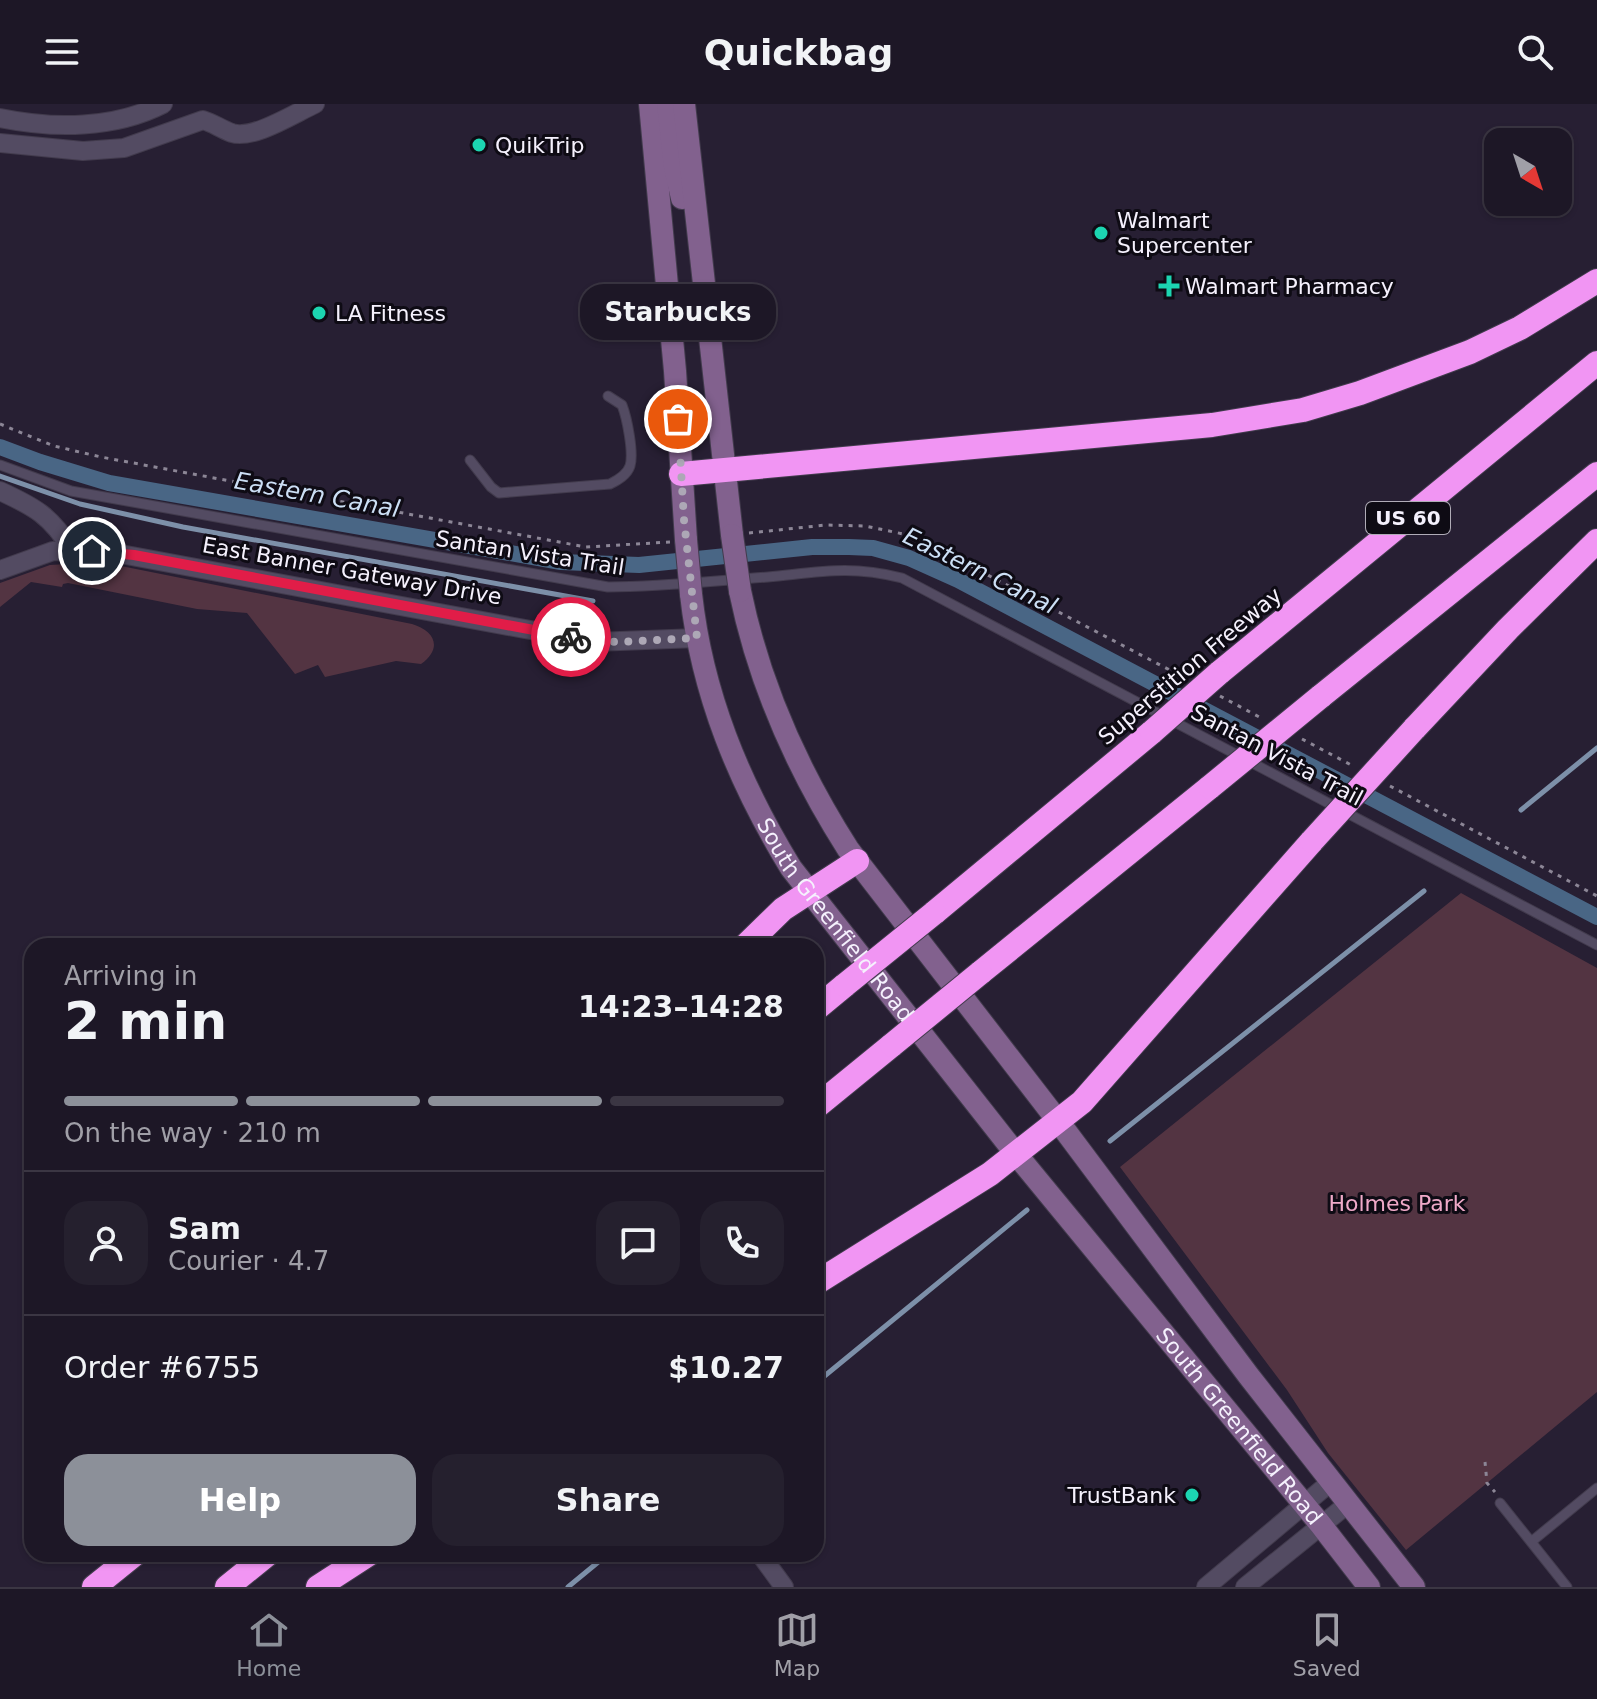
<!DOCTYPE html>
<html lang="en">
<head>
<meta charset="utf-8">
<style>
  body { margin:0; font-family:"DejaVu Sans",sans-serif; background:#25202e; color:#f1f3f6; height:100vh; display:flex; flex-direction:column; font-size:30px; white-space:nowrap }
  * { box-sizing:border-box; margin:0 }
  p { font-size:26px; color:#a09fa7 }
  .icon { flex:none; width:44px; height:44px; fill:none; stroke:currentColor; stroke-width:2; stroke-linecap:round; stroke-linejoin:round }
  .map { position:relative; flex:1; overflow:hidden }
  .side { position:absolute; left:24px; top:834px; width:800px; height:624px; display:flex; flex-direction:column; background:#1d1726; border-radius:24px; box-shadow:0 2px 6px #0004,0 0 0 2px #3b3643 }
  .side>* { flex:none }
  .needle { width:52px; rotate:141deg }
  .buttons { position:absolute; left:1484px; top:24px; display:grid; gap:16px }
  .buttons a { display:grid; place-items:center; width:88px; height:88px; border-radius:16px; background:#1d1726; box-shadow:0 2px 6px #0004,0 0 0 2px #3b3643; font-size:40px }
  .pin { position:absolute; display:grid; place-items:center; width:68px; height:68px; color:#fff; margin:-34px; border:4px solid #fff; border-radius:50%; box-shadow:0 2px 8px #0007 }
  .courier { position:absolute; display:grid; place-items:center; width:80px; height:80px; margin:-40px; border:6px solid #e11d48; border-radius:50%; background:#fff; color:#222; box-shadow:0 2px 10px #0007 }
  .bubble { position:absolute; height:56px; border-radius:24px; background:#1d1726; box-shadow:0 2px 6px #0004,0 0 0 2px #3b3643; font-size:26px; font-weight:700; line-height:56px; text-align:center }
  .overview em { font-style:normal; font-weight:700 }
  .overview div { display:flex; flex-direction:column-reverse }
  .overview { display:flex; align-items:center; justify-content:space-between; height:136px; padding:0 40px }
  h1 { font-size:52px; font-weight:700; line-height:60px }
  .bar { display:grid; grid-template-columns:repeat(4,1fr); gap:12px 8px; align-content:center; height:96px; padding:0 40px }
  .bar i { height:10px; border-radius:6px; background:#3b3643 }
  .bar .selected { background:#8c9099 }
  .bar p { grid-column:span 4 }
  .line { display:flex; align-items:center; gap:20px; padding:0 40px; border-top:2px solid #3b3643 }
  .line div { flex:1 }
  .round { display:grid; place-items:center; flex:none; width:84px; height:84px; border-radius:24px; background:#25202e }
  .button { display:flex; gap:16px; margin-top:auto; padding:16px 40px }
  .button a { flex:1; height:92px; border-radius:24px; background:#8c9099; color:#fff; font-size:32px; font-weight:700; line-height:92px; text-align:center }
  .button a+a { background:#25202e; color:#f1f3f6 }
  header { display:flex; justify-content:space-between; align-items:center; height:104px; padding:0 40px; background:#1d1726; font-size:36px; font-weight:700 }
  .tabs { display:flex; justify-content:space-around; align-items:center; height:112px; border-top:2px solid #3b3643; background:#1d1726; font-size:22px; color:#a09fa7 }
  .tabs a { display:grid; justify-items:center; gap:4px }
  .tabs .selected { color:#8c9099 }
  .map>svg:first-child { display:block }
</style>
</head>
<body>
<header><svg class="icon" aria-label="menu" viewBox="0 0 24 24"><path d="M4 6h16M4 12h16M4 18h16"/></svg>Quickbag<svg class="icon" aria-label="search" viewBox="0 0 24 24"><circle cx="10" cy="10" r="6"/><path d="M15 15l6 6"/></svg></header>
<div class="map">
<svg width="1597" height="1483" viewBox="0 0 1597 1483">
  <rect width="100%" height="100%" fill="#271f33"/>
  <path fill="#533442" d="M 101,458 L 412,520 C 435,527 443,544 421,560 L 396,557 L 325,573 L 318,561 L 295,570 L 247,509 L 197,505 L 68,479 L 63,480 L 62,483 L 31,478 L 0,503 L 0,479 L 50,461 Z
    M 1461,789 L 1597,864 L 1597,1288 L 1406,1446 L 1328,1349 L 1287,1286 L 1120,1063 Z"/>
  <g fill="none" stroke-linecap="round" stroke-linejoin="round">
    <path stroke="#7d90a9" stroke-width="5" d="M 0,372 L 80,400 L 183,423 L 593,497
      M 1521,706 L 1597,644
      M 1110,1037 L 1424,787
      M 816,1279 L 1027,1106
      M 568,1483 L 608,1450"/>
    <path stroke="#496685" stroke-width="16" d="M 0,343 L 40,358 L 109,379 L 561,458 L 639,461 L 812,443 L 849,443 L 873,444 L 909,454 L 958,476 L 1597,813"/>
    <g stroke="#423b4d" stroke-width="11">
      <path id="service" d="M 470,356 L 491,383 L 499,389 L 610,380 C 618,376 627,371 630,362 C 634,349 627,314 622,301 L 608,292
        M 0,361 L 71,387 L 608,483 C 661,483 714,477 768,473 C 820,468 849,461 902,474 L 1597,841
        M 1500,1399 L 1567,1483
        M 1531,1438 L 1597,1384"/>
    </g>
    <g stroke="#423b4d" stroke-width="20">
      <path id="minor" d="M 0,14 C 54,25 114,25 163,0
        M 0,39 L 83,47 L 124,44 L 203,16 C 213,19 221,25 232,29 C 253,36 295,9 315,0
        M 0,387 C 35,403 51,412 72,446
        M 0,466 L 53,447 L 110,448 L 595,538 L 697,534
        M 760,1450 L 784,1483
        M 1206,1483 L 1332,1377
        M 1245,1483 L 1349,1399"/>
    </g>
    <g stroke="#423b4d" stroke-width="24">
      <g id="secondary">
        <path d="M 650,0 L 675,267 L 686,436"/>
        <path d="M 668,0 L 675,63 L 682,94"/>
        <path d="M 684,0 L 732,431"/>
        <path d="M 740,487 C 759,580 797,665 848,745 L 1058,1017 L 1248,1271 L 1414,1483"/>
        <path id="s1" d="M 691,490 C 702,590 739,679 791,764 L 1016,1050 L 1321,1421 L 1369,1483"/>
      </g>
    </g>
    <g stroke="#423b4d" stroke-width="26">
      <path id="motorway" d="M 681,370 L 1212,321 L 1303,306 L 1360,289 L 1470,248 L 1520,224 L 1597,177
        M 1219,569 L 1597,259
        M 1320,593 L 1597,370
        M 1414,625 L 1508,525 L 1597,437
        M 934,809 L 1152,628
        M 745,842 L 783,805 L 857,757
        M 980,869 L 1210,683
        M 816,905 L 845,881
        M 816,1003 L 892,941
        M 816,1179 L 990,1070 L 1082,998 L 1312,737
        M 94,1483 L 135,1450
        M 227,1483 L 268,1450
        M 318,1483 L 369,1450"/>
    </g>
    <path stroke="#8c8696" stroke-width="3" stroke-dasharray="4 6" stroke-linecap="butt" d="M 0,320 L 54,342 L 101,353 L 586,443 L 670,438
      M 749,429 L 826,421 L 865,422 L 913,432 L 1185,574
      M 1220,592 L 1263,615
      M 1302,635 L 1355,663
      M 1390,682 L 1597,792
      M 1485,1358 L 1487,1379 L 1495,1388"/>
    <use href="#service" stroke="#534b62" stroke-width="9"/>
    <use href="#minor" stroke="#534b62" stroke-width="18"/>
    <use href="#secondary" stroke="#82618e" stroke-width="22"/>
    <use href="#motorway" stroke="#f195f3" stroke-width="24"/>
    <g stroke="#423b4d" stroke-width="24" stroke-linecap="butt">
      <path id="secondary-bridge" d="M 732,431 L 740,487
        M 686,436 L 691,490"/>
    </g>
    <g stroke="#423b4d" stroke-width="26" stroke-linecap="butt">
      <path id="motorway-bridge" d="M 1152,628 L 1219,569
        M 1210,683 L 1320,593
        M 1312,737 L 1414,625
        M 845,881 L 934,809
        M 892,941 L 980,869"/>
    </g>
    <use href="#secondary-bridge" stroke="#82618e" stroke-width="22"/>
    <use href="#motorway-bridge" stroke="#f195f3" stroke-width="24"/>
  </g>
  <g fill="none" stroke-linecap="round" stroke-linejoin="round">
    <path stroke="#ada8b6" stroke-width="8" stroke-dasharray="0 14.4" d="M 571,533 L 617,538 L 697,534 L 684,416 L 678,315"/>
    <path stroke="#e11d48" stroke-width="10" d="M 92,447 L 134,451 L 571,533"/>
  </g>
  <g fill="#1cd5b1" stroke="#0e0b14" stroke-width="3">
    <circle cx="479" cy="41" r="8"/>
    <circle cx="1101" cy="129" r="8"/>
    <path d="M1165 170h8v8h8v8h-8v8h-8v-8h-8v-8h8z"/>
    <circle cx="319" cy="209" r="8"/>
    <circle cx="1192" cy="1391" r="8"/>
  </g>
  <g text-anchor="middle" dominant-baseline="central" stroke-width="6" stroke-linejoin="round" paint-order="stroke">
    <rect fill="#0e0b14" stroke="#b0acb7" stroke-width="2" x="1366" y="398" width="84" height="32" rx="6"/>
    <g font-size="20" font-weight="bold" fill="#f5f1fd">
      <text x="1408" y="414">US 60</text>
    </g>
    <g font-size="22" fill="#f5f1fd" stroke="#0e0b14" text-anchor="start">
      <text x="495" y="41">QuikTrip</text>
      <text x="1117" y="116">Walmart<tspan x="1117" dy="25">Supercenter</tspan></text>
      <text x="1185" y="182">Walmart Pharmacy</text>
      <text x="335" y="209">LA Fitness</text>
      <text x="1176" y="1391" text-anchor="end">TrustBank</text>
    </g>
    <g font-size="22" fill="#f5f1fd" stroke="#0e0b14">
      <text transform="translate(530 449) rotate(9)">Santan Vista Trail</text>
      <text transform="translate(352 467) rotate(10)">East Banner Gateway Drive</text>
      <text transform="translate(1190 562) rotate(-40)">Superstition Freeway</text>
      <text transform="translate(1277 651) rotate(28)">Santan Vista Trail</text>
      <text stroke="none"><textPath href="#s1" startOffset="362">South Greenfield Road</textPath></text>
      <text stroke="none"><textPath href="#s1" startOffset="1010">South Greenfield Road</textPath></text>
    </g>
    <g font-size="22" fill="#efa9c8" stroke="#0e0b14">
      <text x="1397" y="1099">Holmes Park</text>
    </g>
    <g font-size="24" font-style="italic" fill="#ccdff5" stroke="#0e0b14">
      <text transform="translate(317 391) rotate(10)">Eastern Canal</text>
      <text transform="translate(980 467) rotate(26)">Eastern Canal</text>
    </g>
  </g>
</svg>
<div class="buttons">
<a><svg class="needle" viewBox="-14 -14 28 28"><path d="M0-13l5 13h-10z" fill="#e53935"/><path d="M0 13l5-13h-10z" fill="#a09fa7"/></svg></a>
</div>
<div class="pin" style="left:678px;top:315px;background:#ea580c"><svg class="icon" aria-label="bag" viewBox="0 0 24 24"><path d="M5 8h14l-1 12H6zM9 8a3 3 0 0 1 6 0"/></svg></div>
<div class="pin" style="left:92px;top:447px;background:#1f2937"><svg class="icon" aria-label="home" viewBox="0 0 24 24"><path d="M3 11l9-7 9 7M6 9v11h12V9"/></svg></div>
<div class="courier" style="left:571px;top:533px"><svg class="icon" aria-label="bike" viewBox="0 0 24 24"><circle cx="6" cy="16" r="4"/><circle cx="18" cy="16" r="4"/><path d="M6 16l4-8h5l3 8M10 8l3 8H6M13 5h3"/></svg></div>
<div class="bubble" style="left:580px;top:180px;width:196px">Starbucks</div>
<section class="side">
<div class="overview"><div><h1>2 min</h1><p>Arriving in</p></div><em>14:23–14:28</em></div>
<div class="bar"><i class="selected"></i><i class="selected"></i><i class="selected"></i><i></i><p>On the way · 210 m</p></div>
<div class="line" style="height:144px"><a class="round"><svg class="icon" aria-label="person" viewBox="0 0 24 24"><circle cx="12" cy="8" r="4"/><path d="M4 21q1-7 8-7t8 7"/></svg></a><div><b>Sam</b><p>Courier · 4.7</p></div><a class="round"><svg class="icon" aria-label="chat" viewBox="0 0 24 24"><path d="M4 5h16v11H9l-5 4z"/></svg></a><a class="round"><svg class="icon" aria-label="phone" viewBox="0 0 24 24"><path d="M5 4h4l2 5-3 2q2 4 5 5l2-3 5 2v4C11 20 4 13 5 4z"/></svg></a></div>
<div class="line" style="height:104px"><div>Order #6755</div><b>$10.27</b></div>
<div class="button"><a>Help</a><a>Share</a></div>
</section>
</div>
<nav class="tabs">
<a class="selected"><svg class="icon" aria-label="home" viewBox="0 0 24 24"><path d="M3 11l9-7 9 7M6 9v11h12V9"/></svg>Home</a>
<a><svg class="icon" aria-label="map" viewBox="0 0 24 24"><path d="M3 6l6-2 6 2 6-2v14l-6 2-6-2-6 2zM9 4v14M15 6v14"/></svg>Map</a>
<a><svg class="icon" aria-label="saved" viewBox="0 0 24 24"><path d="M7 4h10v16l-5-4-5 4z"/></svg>Saved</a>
</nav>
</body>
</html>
